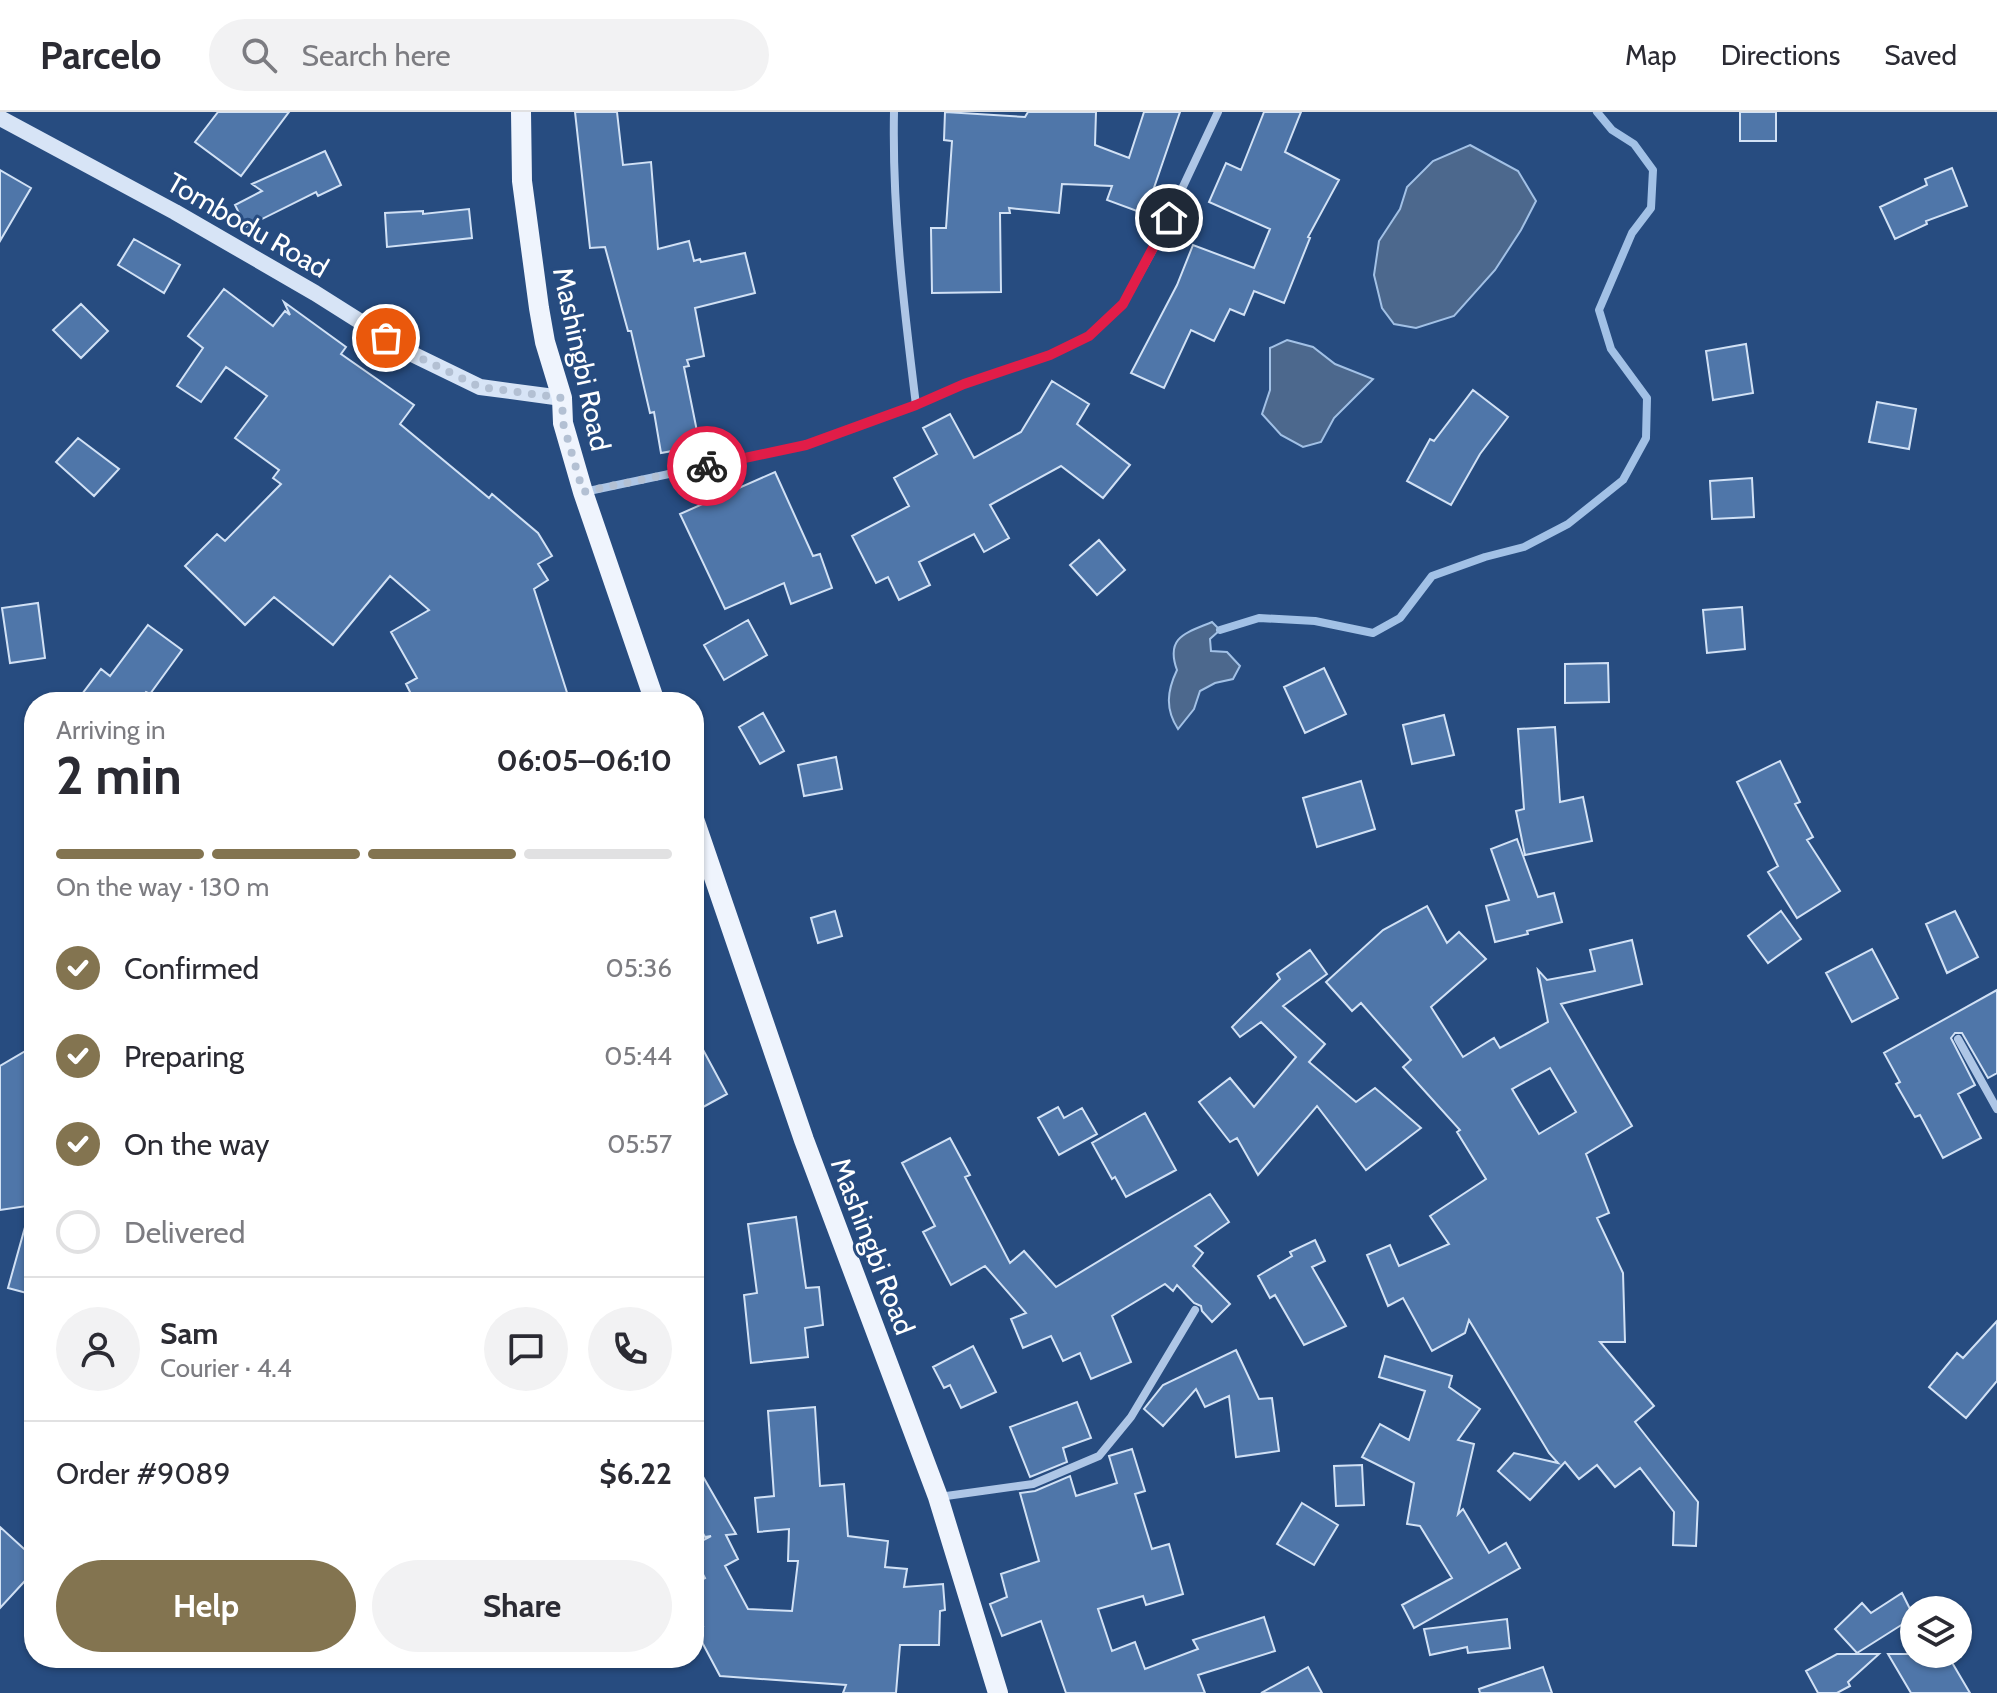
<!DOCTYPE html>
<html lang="en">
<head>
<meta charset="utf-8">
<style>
  body { margin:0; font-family:Cabin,sans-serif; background:#f2f2f3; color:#2b2b33; height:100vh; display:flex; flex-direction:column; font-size:30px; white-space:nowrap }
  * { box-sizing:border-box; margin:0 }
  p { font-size:26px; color:#7c7c81 }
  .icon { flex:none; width:44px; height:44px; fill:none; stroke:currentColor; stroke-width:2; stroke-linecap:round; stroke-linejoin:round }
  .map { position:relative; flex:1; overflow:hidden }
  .drawer { position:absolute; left:24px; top:580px; width:680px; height:976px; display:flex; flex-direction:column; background:#fff; border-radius:32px; box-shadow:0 2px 6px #0004 }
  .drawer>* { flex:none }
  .buttons { position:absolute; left:1900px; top:1484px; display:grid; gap:16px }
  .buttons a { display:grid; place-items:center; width:72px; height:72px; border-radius:50%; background:#fff; box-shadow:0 2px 6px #0004; font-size:40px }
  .pin { position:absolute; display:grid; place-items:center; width:68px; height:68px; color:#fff; margin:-34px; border:4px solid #fff; border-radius:50%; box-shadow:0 2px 8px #0007 }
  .courier { position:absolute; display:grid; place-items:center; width:80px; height:80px; margin:-40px; border:6px solid #e11d48; border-radius:50%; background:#fff; color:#222; box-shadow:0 2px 10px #0007 }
  .headline em { font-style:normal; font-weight:800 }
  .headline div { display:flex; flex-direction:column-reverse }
  .headline { display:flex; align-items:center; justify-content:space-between; height:136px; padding:0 32px }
  h1 { font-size:52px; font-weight:800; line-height:60px }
  .bar { display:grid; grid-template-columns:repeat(4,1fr); gap:12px 8px; align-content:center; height:96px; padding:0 32px }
  .bar i { height:10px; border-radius:6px; background:#e1e1e2 }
  .bar .current { background:#837450 }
  .bar p { grid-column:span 4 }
  .line { display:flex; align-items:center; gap:20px; padding:0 32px; border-top:2px solid #e1e1e2 }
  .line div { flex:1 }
  .round { display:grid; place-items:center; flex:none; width:84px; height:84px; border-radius:42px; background:#f2f2f3 }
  ol { padding:0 32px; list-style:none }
  li { display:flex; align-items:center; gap:24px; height:88px }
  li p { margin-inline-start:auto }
  li .icon { padding:8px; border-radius:50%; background:#837450; color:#fff; stroke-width:4 }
  li:last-child { color:#7c7c81 }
  li i { width:44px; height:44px; border:4px solid #e1e1e2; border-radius:50% }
  .button { display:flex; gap:16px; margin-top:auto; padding:16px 32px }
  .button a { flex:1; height:92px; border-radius:48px; background:#837450; color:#fff; font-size:32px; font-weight:800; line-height:92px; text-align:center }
  .button a+a { background:#f2f2f3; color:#2b2b33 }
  header { display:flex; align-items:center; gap:48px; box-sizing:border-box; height:112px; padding:0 40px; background:#fff; border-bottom:2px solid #e1e1e2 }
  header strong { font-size:38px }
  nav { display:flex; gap:44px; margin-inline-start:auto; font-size:28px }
  .search { width:560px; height:72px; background:#f2f2f3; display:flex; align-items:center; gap:20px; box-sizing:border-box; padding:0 28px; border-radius:44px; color:#7c7c81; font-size:30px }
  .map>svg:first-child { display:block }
</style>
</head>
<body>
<header>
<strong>Parcelo</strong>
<div class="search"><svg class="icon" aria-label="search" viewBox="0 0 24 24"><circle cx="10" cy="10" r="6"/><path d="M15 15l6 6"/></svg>Search here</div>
<nav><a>Map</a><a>Directions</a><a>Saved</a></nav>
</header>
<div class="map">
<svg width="1997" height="1581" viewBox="0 0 1997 1581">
  <rect width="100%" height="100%" fill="#274c80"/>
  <path fill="#4c688d" stroke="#a2c1e6" stroke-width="2" d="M 1470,33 L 1518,59 L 1536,89 L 1521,118 L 1495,158 L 1454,204 L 1416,216 L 1394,212 L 1382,196 L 1374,163 L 1379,129 L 1400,97 L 1407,75 L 1433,49 Z
    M 1287,228 L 1313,235 L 1335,252 L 1373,267 L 1334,306 L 1321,330 L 1303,335 L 1281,323 L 1262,302 L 1270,278 L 1270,236 Z
    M 1212,510 L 1220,518 L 1210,527 L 1211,539 L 1227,540 L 1240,554 L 1233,567 L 1215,571 L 1200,579 L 1194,597 L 1178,617 C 1165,597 1167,579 1177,558 C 1165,525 1186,521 1212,510 Z"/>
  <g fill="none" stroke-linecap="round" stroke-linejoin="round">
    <path stroke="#a2c1e6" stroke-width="8" d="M 1220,518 L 1259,506 L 1315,509 L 1373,521 L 1400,506 L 1432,464 L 1485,445 L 1524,435 L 1568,412 L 1623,368 L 1646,326 L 1647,286 L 1611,237 L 1599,198 L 1632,121 L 1651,96 L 1653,58 L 1634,32 L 1612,18 L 1597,0"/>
  </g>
  <path fill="#4f76a9" stroke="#d1e1f5" stroke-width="2" fill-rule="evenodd" d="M 218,0 L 289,0 L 241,64 L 195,30 Z
    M 575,0 L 617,0 L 623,53 L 651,50 L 658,137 L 689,129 L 694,149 L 700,147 L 701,150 L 745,141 L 755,181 L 695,196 L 704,244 L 687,248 L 689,254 L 684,255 L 700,334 L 661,341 L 654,300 L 650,301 L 631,219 L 628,219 L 605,135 L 590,136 Z
    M 945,0 L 1025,5 L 1028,0 L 1096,0 L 1095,33 L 1129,46 L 1144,0 L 1180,0 L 1145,102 L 1107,88 L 1112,74 L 1062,72 L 1059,101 L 1009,96 L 1010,101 L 1000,101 L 1001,180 L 932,181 L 931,116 L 946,116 L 952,29 L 944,28 Z
    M 1264,0 L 1301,0 L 1285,40 L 1339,68 L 1308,125 L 1310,126 L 1284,191 L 1254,179 L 1244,203 L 1230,197 L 1214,229 L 1191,218 L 1164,276 L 1131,261 L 1177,173 L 1193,133 L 1254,156 L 1270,117 L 1209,90 L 1226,51 L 1241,58 Z
    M 1740,0 L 1776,0 L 1776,29 L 1740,29 Z
    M 325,39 L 341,73 L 318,84 L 316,80 L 246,115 L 235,93 L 262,79 L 252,72 Z
    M 1952,56 L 1967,94 L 1926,109 L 1927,112 L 1895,127 L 1880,95 L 1927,73 L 1925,67 Z
    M 0,58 L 31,76 L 0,129 Z
    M 469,97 L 472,126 L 387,135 L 385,101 L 423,99 L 423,102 Z
    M 134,127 L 180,153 L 164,181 L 118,153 Z
    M 224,177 L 273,214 L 285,199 L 290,203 L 284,190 L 346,235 L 341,242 L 414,293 L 400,312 L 489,386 L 492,382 L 538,421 L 552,444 L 538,452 L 548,468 L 534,477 L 570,590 L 415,590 L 406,572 L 417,566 L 391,520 L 429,498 L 390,464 L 333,533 L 274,485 L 245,513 L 185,454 L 217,422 L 225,429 L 281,372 L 273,366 L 279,358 L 235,326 L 267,284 L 226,255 L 201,290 L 177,274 L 203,236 L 188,224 Z
    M 81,192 L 108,219 L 81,246 L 53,218 Z
    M 1746,232 L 1753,281 L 1713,288 L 1706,239 Z
    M 1052,269 L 1089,292 L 1077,312 L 1130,353 L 1103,386 L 1061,354 L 990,393 L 1009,426 L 984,440 L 974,422 L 919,450 L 930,473 L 899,488 L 888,465 L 876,471 L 852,424 L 909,394 L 894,366 L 937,342 L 923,316 L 950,302 L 974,346 L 1021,320 Z
    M 1473,278 L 1508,305 L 1480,342 L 1451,393 L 1407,369 L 1430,327 L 1434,329 Z
    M 1877,290 L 1916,297 L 1909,337 L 1869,330 Z
    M 78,326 L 119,357 L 94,384 L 56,350 Z
    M 775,360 L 813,444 L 820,442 L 832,476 L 791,492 L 784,471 L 725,497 L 680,402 Z
    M 1752,366 L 1754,405 L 1712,407 L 1710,369 Z
    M 1099,428 L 1125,458 L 1097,483 L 1070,453 Z
    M 38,491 L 45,546 L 10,551 L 2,496 Z
    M 1742,495 L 1745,537 L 1707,541 L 1703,498 Z
    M 748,508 L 767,543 L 724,568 L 704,533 Z
    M 148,513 L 182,538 L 150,582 L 146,580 L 138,590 L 76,590 L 101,557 L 110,564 Z
    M 1608,551 L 1609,590 L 1565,591 L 1565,552 Z
    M 1324,556 L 1346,602 L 1305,621 L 1284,575 Z
    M 763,601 L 784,639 L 760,652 L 739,615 Z
    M 1444,603 L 1454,643 L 1412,652 L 1403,613 Z
    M 1555,615 L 1560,690 L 1583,685 L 1592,729 L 1525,743 L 1516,699 L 1524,697 L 1518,617 Z
    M 836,645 L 842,677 L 804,684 L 798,653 Z
    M 1780,649 L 1800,690 L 1795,692 L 1813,725 L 1807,728 L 1840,779 L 1797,806 L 1768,760 L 1778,754 L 1737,670 Z
    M 1361,669 L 1375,717 L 1317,735 L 1303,686 Z
    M 1517,727 L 1538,785 L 1554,781 L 1562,810 L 1527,819 L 1528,822 L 1495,830 L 1486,794 L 1509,788 L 1491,737 Z
    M 1427,794 L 1447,831 L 1459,820 L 1486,847 L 1431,895 L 1463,945 L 1494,926 L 1500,936 L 1548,910 L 1538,858 L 1547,868 L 1595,859 L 1590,838 L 1632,828 L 1642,872 L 1561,892 L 1632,1014 L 1586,1042 L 1609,1101 L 1597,1106 L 1623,1161 L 1625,1230 L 1600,1230 L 1654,1294 L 1635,1310 L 1698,1390 L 1696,1434 L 1673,1433 L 1674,1400 L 1640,1356 L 1615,1375 L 1597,1353 L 1579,1367 L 1565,1350 L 1530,1388 L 1498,1359 L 1514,1341 L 1558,1351 L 1549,1341 L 1469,1208 L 1465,1221 L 1432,1239 L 1403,1186 L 1388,1194 L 1367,1143 L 1390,1133 L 1399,1154 L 1449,1132 L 1430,1104 L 1486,1067 L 1457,1020 L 1460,1018 L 1403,955 L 1411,948 L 1361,891 L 1352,899 L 1326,870 L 1383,818 ZM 1550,956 L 1576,1000 L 1539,1022 L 1512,977 Z
    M 835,799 L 842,824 L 818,831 L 811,806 Z
    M 1781,799 L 1801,827 L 1768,851 L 1748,824 Z
    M 1955,799 L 1978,845 L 1947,861 L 1926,812 Z
    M 1872,837 L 1898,886 L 1852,910 L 1826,861 Z
    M 1310,838 L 1327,862 L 1283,894 L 1325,932 L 1309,950 L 1356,990 L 1375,976 L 1421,1016 L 1366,1058 L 1317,994 L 1258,1063 L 1237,1026 L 1230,1030 L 1199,990 L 1230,966 L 1254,995 L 1296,945 L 1261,910 L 1240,925 L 1232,915 L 1280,867 L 1277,862 Z
    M 1997,878 L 1997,961 L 1988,966 L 1962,921 L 1955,921 L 1951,926 L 1975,973 L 1958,982 L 1981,1026 L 1943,1046 L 1920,1003 L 1915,1005 L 1896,972 L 1900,970 L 1884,941 Z
    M 694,921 L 727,982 L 694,1000 Z
    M 34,934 L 34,1093 L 0,1098 L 0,954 Z
    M 1058,995 L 1064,1006 L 1082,996 L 1097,1022 L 1059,1043 L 1038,1006 Z
    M 1145,1001 L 1176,1058 L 1126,1085 L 1115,1065 L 1112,1067 L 1092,1031 Z
    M 950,1026 L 970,1063 L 965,1065 L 1010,1151 L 1024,1139 L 1056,1175 L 1210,1082 L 1229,1110 L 1195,1134 L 1203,1141 L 1193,1154 L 1230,1192 L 1212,1210 L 1202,1199 L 1201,1194 L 1194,1191 L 1177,1173 L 1173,1179 L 1165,1172 L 1112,1204 L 1131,1250 L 1091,1267 L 1080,1241 L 1063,1249 L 1051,1224 L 1023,1236 L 1011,1207 L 1026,1201 L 985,1154 L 951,1173 L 923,1120 L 935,1114 L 902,1051 Z
    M 796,1105 L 806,1176 L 819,1175 L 823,1213 L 805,1216 L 808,1245 L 751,1251 L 744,1183 L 757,1181 L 748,1112 Z
    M 27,1108 L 34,1108 L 34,1183 L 8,1176 Z
    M 1315,1128 L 1325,1149 L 1312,1155 L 1346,1214 L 1304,1233 L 1275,1183 L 1270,1186 L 1258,1164 L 1292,1144 L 1290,1140 Z
    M 1997,1209 L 1997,1269 L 1966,1306 L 1929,1275 L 1957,1241 L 1963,1246 Z
    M 973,1234 L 996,1280 L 961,1296 L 950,1273 L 944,1276 L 933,1255 Z
    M 1236,1238 L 1259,1287 L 1272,1286 L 1279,1339 L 1236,1345 L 1229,1284 L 1205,1295 L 1196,1277 L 1163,1314 L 1144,1297 L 1163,1273 Z
    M 1385,1244 L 1452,1264 L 1449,1275 L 1480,1297 L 1458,1328 L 1474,1332 L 1458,1402 L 1463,1397 L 1489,1441 L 1506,1431 L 1520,1456 L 1414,1516 L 1402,1493 L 1452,1466 L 1420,1414 L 1407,1412 L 1414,1371 L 1362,1345 L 1380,1312 L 1409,1328 L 1425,1279 L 1379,1265 Z
    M 1077,1290 L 1091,1326 L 1063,1336 L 1067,1350 L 1030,1365 L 1010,1315 Z
    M 815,1295 L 820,1374 L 844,1372 L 848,1424 L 888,1429 L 885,1455 L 907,1457 L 904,1475 L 943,1472 L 945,1498 L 940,1499 L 939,1533 L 900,1533 L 896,1581 L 843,1581 L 846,1573 L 720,1564 L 695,1517 L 703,1514 L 694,1498 L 694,1472 L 705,1466 L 694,1445 L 694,1433 L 711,1424 L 705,1425 L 694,1405 L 694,1349 L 736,1422 L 726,1423 L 738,1447 L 725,1454 L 748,1497 L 792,1499 L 798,1449 L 788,1449 L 789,1417 L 758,1420 L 755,1386 L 774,1384 L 768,1299 Z
    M 1132,1337 L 1145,1379 L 1135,1382 L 1152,1437 L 1169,1432 L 1183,1482 L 1146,1493 L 1143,1484 L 1098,1497 L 1112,1539 L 1135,1530 L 1145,1557 L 1198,1537 L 1193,1528 L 1264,1505 L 1275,1539 L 1198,1563 L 1205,1581 L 1066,1581 L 1041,1509 L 1002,1524 L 990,1492 L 1007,1485 L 1001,1462 L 1039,1449 L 1020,1381 L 1035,1379 L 1070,1364 L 1076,1384 L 1117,1371 L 1109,1344 Z
    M 1362,1353 L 1364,1393 L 1336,1394 L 1334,1354 Z
    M 1302,1391 L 1338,1413 L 1314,1453 L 1277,1432 Z
    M 0,1415 L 34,1446 L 34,1459 L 0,1496 Z
    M 1902,1481 L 1914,1505 L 1857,1541 L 1835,1517 L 1862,1491 L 1871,1501 Z
    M 1507,1507 L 1510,1536 L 1468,1541 L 1467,1535 L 1430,1543 L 1424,1517 Z
    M 1837,1542 L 1879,1542 L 1848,1570 L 1850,1574 L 1837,1581 L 1818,1581 L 1806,1559 Z
    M 1888,1542 L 1947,1542 L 1970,1581 L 1911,1581 Z
    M 1308,1555 L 1322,1581 L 1261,1581 Z
    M 1543,1555 L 1552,1581 L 1480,1581 L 1479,1577 Z"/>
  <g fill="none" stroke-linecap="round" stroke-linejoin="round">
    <path stroke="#aec6e6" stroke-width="8" d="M 894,0 C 892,98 904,196 916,293
      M 584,380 L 806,333 L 916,293 L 964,272 L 1050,243 L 1089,224 L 1123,192 L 1156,132 L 1218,0
      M 1958,927 L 1997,997
      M 939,1385 L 1033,1372 L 1099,1344 L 1131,1305 L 1195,1198"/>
    <path stroke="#d7e4f6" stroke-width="16" d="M 0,6 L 175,100 L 315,181 L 410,241 L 480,275 L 562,286"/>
    <path stroke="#eff4fd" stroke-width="20" d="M 521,0 L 522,69 L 539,196 L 545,230 L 562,286 L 563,311 L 583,380 L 655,590
      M 694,707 L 804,1028 L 938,1385 L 998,1581"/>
  </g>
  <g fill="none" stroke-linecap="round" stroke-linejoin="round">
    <path stroke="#b3c0d3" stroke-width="8" stroke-dasharray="0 14.4" d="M 386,226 L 410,241 L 480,275 L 562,286 L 563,311 L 583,380 L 707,354"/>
    <path stroke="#e11d48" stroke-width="10" d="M 707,354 L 806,333 L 916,293 L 964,272 L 1050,243 L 1089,224 L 1123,192 L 1169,106"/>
  </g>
  <g text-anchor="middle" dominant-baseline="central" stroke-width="6" stroke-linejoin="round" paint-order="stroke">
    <g font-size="28" fill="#fff" stroke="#274c80">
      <text transform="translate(248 113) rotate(30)">Tombodu Road</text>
      <text transform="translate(582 247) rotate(78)">Mashingbi Road</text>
      <text transform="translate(873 1134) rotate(69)">Mashingbi Road</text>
    </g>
  </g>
</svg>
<div class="buttons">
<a><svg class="icon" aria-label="layers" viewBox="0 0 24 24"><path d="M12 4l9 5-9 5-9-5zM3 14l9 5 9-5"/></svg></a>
</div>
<div class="pin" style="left:386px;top:226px;background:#ea580c"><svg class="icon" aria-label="bag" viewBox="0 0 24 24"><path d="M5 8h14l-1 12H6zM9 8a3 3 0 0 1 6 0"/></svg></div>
<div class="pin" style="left:1169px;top:106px;background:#1f2937"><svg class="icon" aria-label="home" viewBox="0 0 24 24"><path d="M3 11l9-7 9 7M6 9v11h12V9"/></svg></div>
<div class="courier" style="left:707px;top:354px"><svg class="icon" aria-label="bike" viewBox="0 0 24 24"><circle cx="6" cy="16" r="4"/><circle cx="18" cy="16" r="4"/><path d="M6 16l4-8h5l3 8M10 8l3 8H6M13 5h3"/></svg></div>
<section class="drawer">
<div class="headline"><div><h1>2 min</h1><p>Arriving in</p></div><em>06:05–06:10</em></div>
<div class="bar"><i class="current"></i><i class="current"></i><i class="current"></i><i></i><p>On the way · 130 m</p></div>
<ol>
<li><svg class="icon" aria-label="check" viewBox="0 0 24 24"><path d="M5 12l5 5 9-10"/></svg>Confirmed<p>05:36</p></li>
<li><svg class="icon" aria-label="check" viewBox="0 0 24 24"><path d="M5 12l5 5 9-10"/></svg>Preparing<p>05:44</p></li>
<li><svg class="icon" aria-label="check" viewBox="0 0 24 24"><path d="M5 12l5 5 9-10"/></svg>On the way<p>05:57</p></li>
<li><i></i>Delivered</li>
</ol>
<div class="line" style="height:144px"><a class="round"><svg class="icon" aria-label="person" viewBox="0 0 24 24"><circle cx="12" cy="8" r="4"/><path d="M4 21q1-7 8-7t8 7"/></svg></a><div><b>Sam</b><p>Courier · 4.4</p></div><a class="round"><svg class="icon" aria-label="chat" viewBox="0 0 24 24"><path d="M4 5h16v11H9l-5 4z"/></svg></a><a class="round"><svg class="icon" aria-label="phone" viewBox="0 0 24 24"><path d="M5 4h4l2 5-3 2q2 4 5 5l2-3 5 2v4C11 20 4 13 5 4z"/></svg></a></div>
<div class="line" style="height:104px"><div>Order #9089</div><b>$6.22</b></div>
<div class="button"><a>Help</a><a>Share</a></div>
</section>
</div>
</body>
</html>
